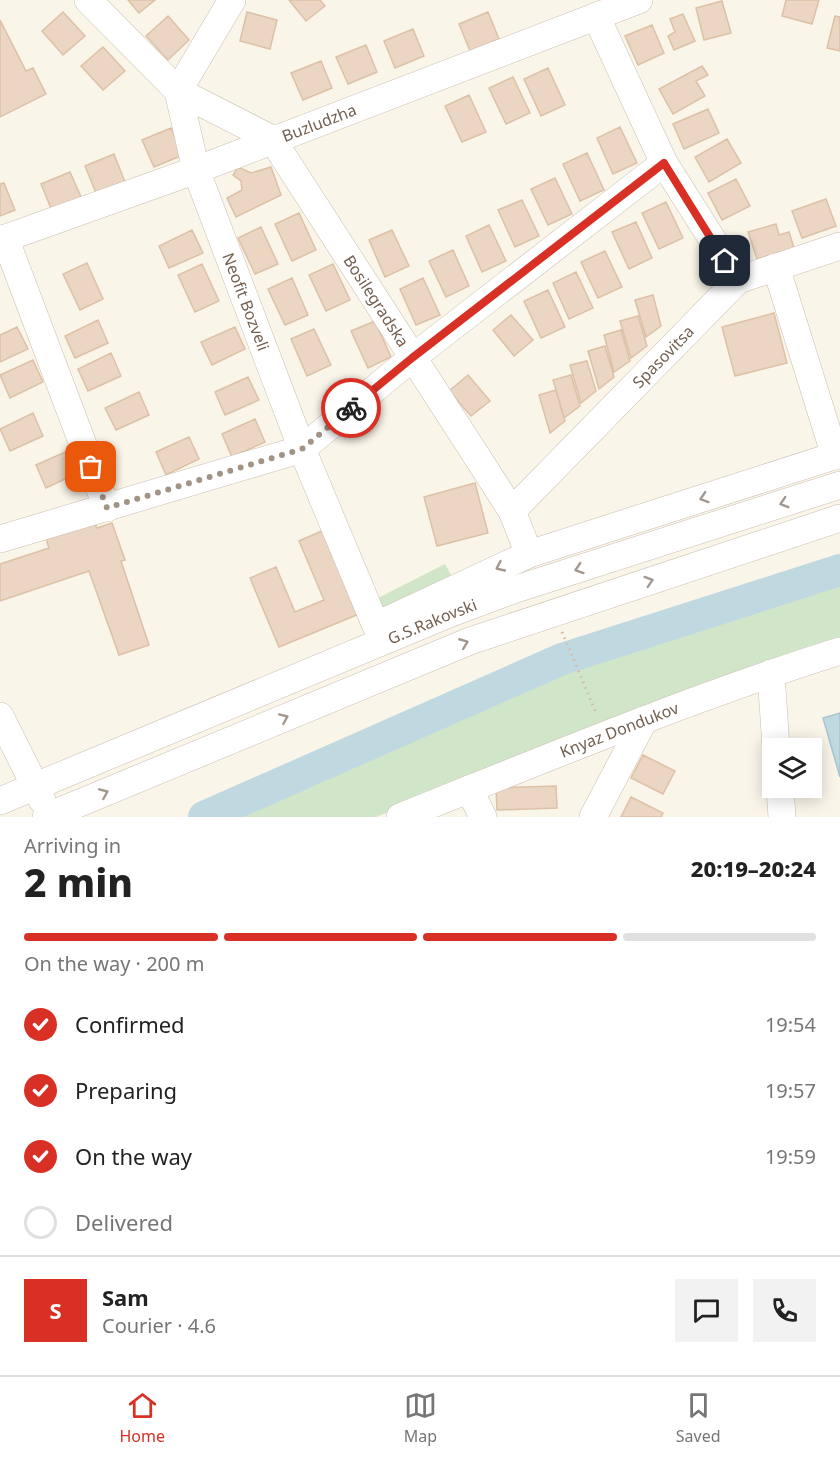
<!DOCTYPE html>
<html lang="en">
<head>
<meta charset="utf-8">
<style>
  body { margin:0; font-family:"Noto Sans",sans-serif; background:#f2f2f2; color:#222; height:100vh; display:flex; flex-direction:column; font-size:22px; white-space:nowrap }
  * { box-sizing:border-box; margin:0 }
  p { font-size:20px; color:#767676 }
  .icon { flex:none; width:33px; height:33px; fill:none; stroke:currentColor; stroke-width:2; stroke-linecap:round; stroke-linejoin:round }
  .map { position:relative; height:817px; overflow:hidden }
  .side { display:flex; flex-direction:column; background:#fff; flex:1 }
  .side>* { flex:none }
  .controls { position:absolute; left:762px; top:738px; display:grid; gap:12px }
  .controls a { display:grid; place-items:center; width:60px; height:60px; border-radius:0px; background:#fff; box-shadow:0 3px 15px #0003; font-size:30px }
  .pin { position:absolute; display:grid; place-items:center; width:51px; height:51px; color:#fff; margin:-26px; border-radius:12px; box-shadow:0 3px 9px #0006 }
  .courier { position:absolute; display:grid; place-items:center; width:60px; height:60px; margin:-30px; border:4px solid #d93025; border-radius:50%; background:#fff; color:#222; box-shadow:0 2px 8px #0007 }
  .overview em { font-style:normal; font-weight:800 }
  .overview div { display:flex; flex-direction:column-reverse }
  .overview { display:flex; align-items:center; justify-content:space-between; height:102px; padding:0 24px }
  h1 { font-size:39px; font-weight:800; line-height:45px }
  .bar { display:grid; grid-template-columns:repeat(4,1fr); gap:9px 6px; align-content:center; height:72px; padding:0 24px }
  .bar i { height:8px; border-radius:4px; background:#e0e0e0 }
  .bar .current { background:#d93025 }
  .bar p { grid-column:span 4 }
  .line { display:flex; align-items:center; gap:15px; padding:0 24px; border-top:2px solid #e0e0e0 }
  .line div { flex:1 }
  .round { display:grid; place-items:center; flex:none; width:63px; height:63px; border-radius:0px; background:#f2f2f2 }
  ol { padding:0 24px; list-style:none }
  li { display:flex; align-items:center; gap:18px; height:66px }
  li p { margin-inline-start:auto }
  li .icon { padding:6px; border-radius:50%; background:#d93025; color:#fff; stroke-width:4 }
  li:last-child { color:#767676 }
  li i { width:33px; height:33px; border:3px solid #e0e0e0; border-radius:50% }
  .tab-bar { display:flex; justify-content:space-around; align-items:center; height:84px; border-top:2px solid #e0e0e0; background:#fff; font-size:16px; color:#767676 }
  .tab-bar a { display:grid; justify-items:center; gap:3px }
  .tab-bar .current { color:#d93025 }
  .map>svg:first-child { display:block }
</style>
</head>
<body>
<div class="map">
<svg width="840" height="817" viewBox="0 0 840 817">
  <rect width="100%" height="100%" fill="#faf5e9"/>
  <path fill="#d1e6c9" d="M 445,564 L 456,584 L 377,621 L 370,602 Z
    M 840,570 L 840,640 L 604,726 L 376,817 L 202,817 L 562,659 Z"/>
  <path fill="#c0d9e1" stroke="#a7c6d2" stroke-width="1.5" d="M 840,713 L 840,777 L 823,718 Z"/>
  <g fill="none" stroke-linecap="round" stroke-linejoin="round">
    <path stroke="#c0d9e1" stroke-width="32" d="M 204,817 L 562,659 L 840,570"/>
  </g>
  <path fill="#ead6c2" stroke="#dcc1a7" stroke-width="1.5" d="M 128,0 L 155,0 L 139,13 Z
    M 289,0 L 320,0 L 325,6 L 306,21 Z
    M 786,0 L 819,0 L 812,24 L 782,16 Z
    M 722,1 L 731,33 L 704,40 L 696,8 Z
    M 63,12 L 85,36 L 63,55 L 42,31 Z
    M 247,12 L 277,20 L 270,49 L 240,41 Z
    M 488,12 L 499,39 L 470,51 L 459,24 Z
    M 683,14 L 695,41 L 674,50 L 668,36 L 675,32 L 670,19 Z
    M 168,16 L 189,40 L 168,60 L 146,36 Z
    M 835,16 L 840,17 L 840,51 L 827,48 Z
    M 0,20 L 26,71 L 33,68 L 46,94 L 0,117 Z
    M 652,25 L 664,53 L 638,65 L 625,36 Z
    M 413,29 L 424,56 L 395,68 L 384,41 Z
    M 366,45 L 377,72 L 348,84 L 336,57 Z
    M 103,47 L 125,71 L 103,90 L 81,66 Z
    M 321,61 L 332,88 L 303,100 L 291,73 Z
    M 702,66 L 708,75 L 696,81 L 705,96 L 673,114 L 659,89 Z
    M 548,68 L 565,105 L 541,116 L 524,79 Z
    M 513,77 L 530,113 L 506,124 L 489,88 Z
    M 469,95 L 486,132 L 462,142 L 445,106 Z
    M 708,109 L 719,133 L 684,149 L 673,124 Z
    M 620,127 L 637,163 L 613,174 L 597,138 Z
    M 171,128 L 183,155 L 154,167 L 142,140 Z
    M 727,139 L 741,163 L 709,182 L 695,157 Z
    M 587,153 L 604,190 L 580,201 L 563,164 Z
    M 114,154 L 125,182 L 96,193 L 85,166 Z
    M 238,167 L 251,173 L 271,167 L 281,195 L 236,217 L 227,198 L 242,190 L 241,181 L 233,175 Z
    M 70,172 L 82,199 L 52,211 L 41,184 Z
    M 555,178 L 572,214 L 548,225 L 531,189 Z
    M 736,179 L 750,206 L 722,220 L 708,193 Z
    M 4,183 L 15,210 L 0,216 L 0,184 Z
    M 826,199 L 836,226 L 802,238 L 792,211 Z
    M 522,200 L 539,236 L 515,247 L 498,210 Z
    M 666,202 L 683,238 L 659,249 L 642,213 Z
    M 299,213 L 316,250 L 292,261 L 275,224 Z
    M 636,222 L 652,258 L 629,269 L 612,232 Z
    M 776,224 L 779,235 L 789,232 L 794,248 L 757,259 L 748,232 Z
    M 489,225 L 506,261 L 482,272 L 466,236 Z
    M 261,227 L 278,264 L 255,274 L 238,238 Z
    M 192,230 L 203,253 L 169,268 L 159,246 Z
    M 392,230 L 409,266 L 385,277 L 369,240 Z
    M 453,250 L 469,286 L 446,297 L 429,261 Z
    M 605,251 L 622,287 L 598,298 L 581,262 Z
    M 87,263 L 103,299 L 80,310 L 63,274 Z
    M 202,264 L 219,301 L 195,312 L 178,275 Z
    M 333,264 L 350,300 L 326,311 L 309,275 Z
    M 576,272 L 593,308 L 569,319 L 553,283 Z
    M 292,278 L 308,315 L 285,325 L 268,289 Z
    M 423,278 L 440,315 L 416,325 L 400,289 Z
    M 548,290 L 565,327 L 541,338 L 524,301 Z
    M 653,295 L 661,326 L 646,337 L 635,300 Z
    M 774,313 L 787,363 L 735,376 L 722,327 Z
    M 511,315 L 533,340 L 514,356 L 493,330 Z
    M 638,316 L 647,346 L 631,358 L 620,321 Z
    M 98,320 L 108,343 L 75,358 L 65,336 Z
    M 375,321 L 391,357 L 368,368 L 351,331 Z
    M 17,327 L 28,349 L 0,362 L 0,335 Z
    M 235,327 L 245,349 L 212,365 L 201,342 Z
    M 314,329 L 331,365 L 307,376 L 291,339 Z
    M 621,330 L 630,361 L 614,372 L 604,335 Z
    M 605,346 L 614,377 L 599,389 L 588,351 Z
    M 111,353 L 121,376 L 88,391 L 78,369 Z
    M 33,360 L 43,382 L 10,398 L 0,375 Z
    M 587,361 L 596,391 L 581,403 L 570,365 Z
    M 468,375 L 490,401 L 471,416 L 449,391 Z
    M 571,375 L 580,406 L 564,418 L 553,380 Z
    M 248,377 L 259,400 L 225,415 L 215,392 Z
    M 556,390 L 565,421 L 550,433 L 539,395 Z
    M 139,392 L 149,415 L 116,430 L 105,408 Z
    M 33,413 L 43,436 L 10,451 L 0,429 Z
    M 255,419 L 265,442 L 232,457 L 222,434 Z
    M 189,437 L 199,459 L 166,475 L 156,452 Z
    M 70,450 L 80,472 L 46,488 L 36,465 Z
    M 475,483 L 488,533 L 437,546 L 424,497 Z
    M 92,516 L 97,528 L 112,523 L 125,560 L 121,561 L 149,645 L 119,655 L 89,571 L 0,601 L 0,564 L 49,548 L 44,533 Z
    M 324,530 L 359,614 L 279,647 L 250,578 L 276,567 L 295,612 L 324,600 L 299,541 Z
    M 643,755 L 675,771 L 663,794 L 631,778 Z
    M 556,786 L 557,808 L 497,810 L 496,788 Z
    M 631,797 L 663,813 L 661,817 L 621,817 Z"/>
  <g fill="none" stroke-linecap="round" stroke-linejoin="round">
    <g stroke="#cbbeb0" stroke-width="28">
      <g id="minor">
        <path id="s1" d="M 88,0 L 178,91 L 196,170 L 302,449 L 376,626"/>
        <path id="s2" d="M 232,0 L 178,91 L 272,139 L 512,511 L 529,554"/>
        <path d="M 596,16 L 664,163 L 738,280"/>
        <path d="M 5,238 L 107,508"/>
        <path id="s3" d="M 0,240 L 196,170 L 639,0"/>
        <path d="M 776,267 L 835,456"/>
        <path id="s4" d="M 512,511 L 738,280 L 840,246"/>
        <path d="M 0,539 L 302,449 L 412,358 L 664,163"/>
        <path d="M 377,625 L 529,554 L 840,454"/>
        <path d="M 771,673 L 776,748"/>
        <path d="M 0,716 L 42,800"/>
        <path d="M 780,788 L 782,817"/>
        <path d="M 469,789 L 483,817"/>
        <path id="s5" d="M 0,801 L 451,613 L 513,590 L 840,485"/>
        <path d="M 46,817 L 470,641 L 840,518"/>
        <path id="s6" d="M 400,817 C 545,759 690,698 840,651"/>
        <path d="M 593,817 L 644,720"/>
      </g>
    </g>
    <path stroke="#d1bca7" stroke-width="3" stroke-dasharray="1.5 4.5" stroke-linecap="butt" d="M 562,632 L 597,715"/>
    <use href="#minor" stroke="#fff" stroke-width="27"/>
  </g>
  <defs><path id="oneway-chevron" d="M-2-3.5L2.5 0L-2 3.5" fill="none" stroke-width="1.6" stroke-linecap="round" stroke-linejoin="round" transform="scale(1.5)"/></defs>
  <g stroke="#a3978d">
    <use href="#oneway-chevron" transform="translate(704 498) rotate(162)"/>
    <use href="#oneway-chevron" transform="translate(784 503) rotate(162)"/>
    <use href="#oneway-chevron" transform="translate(500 567) rotate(155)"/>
    <use href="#oneway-chevron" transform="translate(579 569) rotate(162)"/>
    <use href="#oneway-chevron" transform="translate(649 581) rotate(-18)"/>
    <use href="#oneway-chevron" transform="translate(464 643) rotate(-22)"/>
    <use href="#oneway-chevron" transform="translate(284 718) rotate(-23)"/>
    <use href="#oneway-chevron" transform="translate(104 793) rotate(-23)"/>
  </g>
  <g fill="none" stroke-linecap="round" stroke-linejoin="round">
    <path stroke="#a19486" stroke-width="6" stroke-dasharray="0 10.8" d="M 91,467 L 107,508 L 302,449 L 351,408"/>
    <path stroke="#d93025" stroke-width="8" d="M 351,408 L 412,358 L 664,163 L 725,261"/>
  </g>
  <g text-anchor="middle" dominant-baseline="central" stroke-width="5" stroke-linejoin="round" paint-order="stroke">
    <g font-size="16" fill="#715f50" stroke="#fdf9ef">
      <text stroke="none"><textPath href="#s3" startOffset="340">Buzludzha</textPath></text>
      <text stroke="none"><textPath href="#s2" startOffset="404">Bosilegradska</textPath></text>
      <text stroke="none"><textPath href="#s1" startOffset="350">Neofit Bozveli</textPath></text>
      <text stroke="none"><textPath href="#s4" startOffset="216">Spasovitsa</textPath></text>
      <text stroke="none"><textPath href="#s5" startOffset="468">G.S.Rakovski</textPath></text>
      <text stroke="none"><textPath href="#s6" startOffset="236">Knyaz Dondukov</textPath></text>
    </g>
  </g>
</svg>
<div class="controls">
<a><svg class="icon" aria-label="layers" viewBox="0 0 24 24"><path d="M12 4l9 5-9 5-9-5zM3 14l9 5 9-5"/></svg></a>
</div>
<div class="pin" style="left:91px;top:467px;background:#ea580c"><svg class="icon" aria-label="bag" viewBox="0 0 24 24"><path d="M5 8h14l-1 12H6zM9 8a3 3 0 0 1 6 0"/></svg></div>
<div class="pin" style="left:725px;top:261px;background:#1f2937"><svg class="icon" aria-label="home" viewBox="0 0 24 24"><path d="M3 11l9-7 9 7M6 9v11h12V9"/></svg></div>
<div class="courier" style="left:351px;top:408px"><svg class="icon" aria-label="bike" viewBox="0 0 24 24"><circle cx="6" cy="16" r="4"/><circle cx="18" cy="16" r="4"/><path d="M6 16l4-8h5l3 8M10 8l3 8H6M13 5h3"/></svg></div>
</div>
<section class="side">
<div class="overview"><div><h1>2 min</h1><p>Arriving in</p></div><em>20:19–20:24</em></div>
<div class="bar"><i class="current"></i><i class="current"></i><i class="current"></i><i></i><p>On the way · 200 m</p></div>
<ol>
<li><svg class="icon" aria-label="check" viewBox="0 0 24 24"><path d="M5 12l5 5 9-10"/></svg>Confirmed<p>19:54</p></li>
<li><svg class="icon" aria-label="check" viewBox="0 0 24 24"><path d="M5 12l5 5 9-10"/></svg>Preparing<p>19:57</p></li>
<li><svg class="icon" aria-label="check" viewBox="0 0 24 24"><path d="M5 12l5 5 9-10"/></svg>On the way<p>19:59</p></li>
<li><i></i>Delivered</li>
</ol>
<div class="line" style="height:108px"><b class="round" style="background:#d93025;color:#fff">S</b><div><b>Sam</b><p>Courier · 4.6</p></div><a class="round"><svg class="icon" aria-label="chat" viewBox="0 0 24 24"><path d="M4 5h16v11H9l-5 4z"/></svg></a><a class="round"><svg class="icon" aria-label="phone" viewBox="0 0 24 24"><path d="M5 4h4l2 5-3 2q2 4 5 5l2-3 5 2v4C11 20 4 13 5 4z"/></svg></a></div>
</section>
<nav class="tab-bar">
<a class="current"><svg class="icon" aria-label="home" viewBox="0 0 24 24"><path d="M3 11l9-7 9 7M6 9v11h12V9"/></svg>Home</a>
<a><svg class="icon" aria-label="map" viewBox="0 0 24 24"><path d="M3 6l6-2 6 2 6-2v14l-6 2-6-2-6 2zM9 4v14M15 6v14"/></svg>Map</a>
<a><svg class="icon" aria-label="saved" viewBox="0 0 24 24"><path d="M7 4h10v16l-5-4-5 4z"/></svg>Saved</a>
</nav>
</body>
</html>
